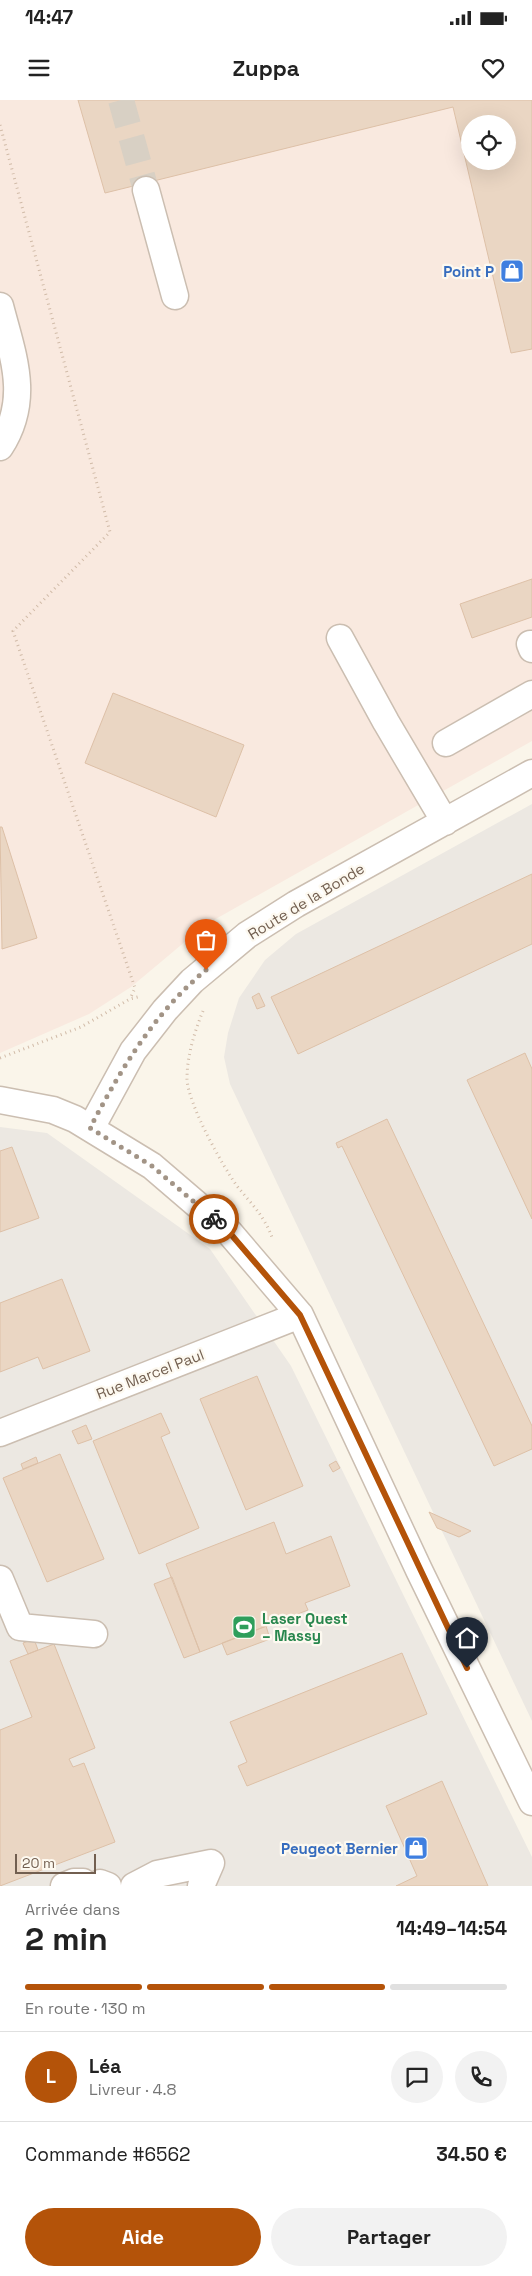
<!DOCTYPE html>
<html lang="fr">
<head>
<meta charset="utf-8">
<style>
  body { margin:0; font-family:"Space Grotesk",sans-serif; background:#f2f2f2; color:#222; height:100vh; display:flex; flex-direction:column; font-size:19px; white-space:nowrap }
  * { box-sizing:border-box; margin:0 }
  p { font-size:16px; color:#767676 }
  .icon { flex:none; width:28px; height:28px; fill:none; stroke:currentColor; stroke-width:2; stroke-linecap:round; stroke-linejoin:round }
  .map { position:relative; height:1786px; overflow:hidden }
  .details { display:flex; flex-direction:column; background:#fff; flex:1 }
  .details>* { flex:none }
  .controls { position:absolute; left:461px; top:15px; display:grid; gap:10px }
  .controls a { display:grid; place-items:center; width:55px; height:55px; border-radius:50%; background:#fff; box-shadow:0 5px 20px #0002; font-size:25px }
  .scale { position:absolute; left:15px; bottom:12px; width:81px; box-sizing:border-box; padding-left:5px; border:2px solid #725f50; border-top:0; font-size:14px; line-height:18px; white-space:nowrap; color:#725f50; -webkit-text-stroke:4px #fdf9f0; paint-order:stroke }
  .pin { position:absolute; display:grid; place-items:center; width:42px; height:42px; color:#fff; margin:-51px -21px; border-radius:50% 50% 50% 0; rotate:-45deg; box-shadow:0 0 5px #0007 }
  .pin .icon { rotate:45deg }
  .courier { position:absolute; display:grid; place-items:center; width:50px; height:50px; margin:-25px; border:4px solid #b45309; border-radius:50%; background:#fff; color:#222; box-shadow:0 1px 6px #0007 }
  .head em { font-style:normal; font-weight:700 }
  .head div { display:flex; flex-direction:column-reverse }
  .head { display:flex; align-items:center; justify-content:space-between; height:85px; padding:0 25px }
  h1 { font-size:32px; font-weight:700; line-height:38px }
  .bar { display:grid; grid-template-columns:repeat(4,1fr); gap:8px 5px; align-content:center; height:60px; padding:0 25px }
  .bar i { height:6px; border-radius:4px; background:#e0e0e0 }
  .bar .selected { background:#b45309 }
  .bar p { grid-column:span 4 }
  .line { display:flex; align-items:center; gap:12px; padding:0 25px; border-top:1px solid #e0e0e0 }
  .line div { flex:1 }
  .round { display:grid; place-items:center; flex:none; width:52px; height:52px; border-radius:26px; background:#f2f2f2 }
  .cta { display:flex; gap:10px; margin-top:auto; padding:10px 25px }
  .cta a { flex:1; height:58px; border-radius:30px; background:#b45309; color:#fff; font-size:20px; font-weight:700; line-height:58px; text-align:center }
  .cta a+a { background:#f2f2f2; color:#222 }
  .status { display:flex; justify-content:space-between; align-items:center; height:35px; padding:0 25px; background:#fff; direction:ltr }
  .status svg { height:14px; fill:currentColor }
  header { display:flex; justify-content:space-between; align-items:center; height:65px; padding:0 25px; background:#fff; font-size:22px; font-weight:700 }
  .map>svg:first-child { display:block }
</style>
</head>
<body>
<div class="status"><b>14:47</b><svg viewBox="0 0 49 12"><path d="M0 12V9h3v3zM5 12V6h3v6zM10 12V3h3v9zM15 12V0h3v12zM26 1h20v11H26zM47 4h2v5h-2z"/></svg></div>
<header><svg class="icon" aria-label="menu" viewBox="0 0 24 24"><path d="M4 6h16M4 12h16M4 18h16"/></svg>Zuppa<svg class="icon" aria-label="heart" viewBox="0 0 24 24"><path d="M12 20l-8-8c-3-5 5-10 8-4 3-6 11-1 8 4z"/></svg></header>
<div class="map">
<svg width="532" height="1786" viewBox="0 0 532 1786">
  <rect width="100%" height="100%" fill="#faf5ea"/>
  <path fill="#f9e9df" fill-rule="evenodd" d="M 0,0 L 532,0 L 532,641 L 205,825 L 131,887 L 89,914 L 0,953 ZM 470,24 L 508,24 L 508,61 L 470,61 Z"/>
  <path fill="#ece8e2" d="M 532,704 L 532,1621 L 230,984 L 224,957 L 228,933 L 239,898 L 265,860 L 296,834 Z
    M 0,1027 L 47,1033 L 210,1149 L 291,1266 L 532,1757 L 532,1786 L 0,1786 Z"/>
  <path fill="#ead6c3" stroke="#ddc0a7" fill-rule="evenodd" d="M 78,0 L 532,0 L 532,249 L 511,253 L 453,7 L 105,93 ZM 470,24 L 508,24 L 508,61 L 470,61 Z
    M 532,479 L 532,517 L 472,538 L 460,504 Z
    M 113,593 L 244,645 L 216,717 L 85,663 Z
    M 0,727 L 2,727 L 37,838 L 2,849 Z
    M 532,774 L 532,844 L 298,954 L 271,897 Z
    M 259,893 L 265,906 L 257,909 L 252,897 Z
    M 525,953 L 532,969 L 532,1119 L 467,980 Z
    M 387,1019 L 532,1326 L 532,1349 L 494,1366 L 342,1046 L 338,1048 L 336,1043 Z
    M 12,1047 L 39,1118 L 0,1132 L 0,1051 Z
    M 62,1179 L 90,1251 L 43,1269 L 38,1257 L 0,1272 L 0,1203 Z
    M 257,1276 L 303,1386 L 246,1410 L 200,1299 Z
    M 161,1313 L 170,1333 L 161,1337 L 199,1428 L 139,1454 L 93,1341 Z
    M 86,1325 L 92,1339 L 78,1344 L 72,1331 Z
    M 60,1354 L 104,1459 L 47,1482 L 3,1378 Z
    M 36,1357 L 38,1363 L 23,1369 L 21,1364 Z
    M 336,1361 L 340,1368 L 333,1372 L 329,1365 Z
    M 429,1412 L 471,1431 L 459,1437 L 437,1428 Z
    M 274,1422 L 286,1454 L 331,1436 L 350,1486 L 305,1503 L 308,1510 L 200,1552 L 166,1464 Z
    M 172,1477 L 200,1552 L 184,1558 L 154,1484 Z
    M 266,1526 L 270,1539 L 227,1555 L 222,1543 Z
    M 34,1539 L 38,1550 L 28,1554 L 23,1543 Z
    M 54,1544 L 95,1648 L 69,1659 L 73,1667 L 84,1663 L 115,1742 L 0,1786 L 0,1630 L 32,1617 L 10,1561 Z
    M 402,1553 L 427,1614 L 247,1686 L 238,1666 L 247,1662 L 230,1622 Z
    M 442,1681 L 488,1786 L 396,1786 L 417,1776 L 386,1706 Z"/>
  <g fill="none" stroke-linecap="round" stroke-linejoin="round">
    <path stroke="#d8d0c4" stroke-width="26" stroke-dasharray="26 13" stroke-linecap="butt" d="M 121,0 L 146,90"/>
    <g stroke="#cbbeb1" stroke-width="29">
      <path id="minor" d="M 146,90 L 175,196
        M 0,206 C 13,256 31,299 0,347
        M 340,538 L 386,622 L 445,722
        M 530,544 L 532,549
        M 446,643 L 532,594
        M 0,1000 L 53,1010 L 75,1019 L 152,1066 L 229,1132 L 300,1215 L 419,1470 L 532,1702
        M 91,1028 L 133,951 L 165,910 L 192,881 L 247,835 L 296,804 L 532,673
        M 0,1333 L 300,1215
        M 0,1479 L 20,1527 L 94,1534
        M 100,1783 L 108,1786
        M 64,1786 L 74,1782 L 83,1782
        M 134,1786 L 157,1774 L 211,1763 L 201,1786"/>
    </g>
    <path stroke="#d1bba8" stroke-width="3" stroke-dasharray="1 4" stroke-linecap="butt" d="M 0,25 L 110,432 L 13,531 L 135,888 L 130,899
      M 203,911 C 194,933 187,956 187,979 C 188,1004 222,1065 237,1086 C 253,1106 264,1115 273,1140
      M 0,958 L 81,927 L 130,899 L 141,896"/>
    <use href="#minor" stroke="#fff" stroke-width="26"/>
  </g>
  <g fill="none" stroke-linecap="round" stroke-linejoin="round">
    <path stroke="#a29486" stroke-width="5" stroke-dasharray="0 9" d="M 206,870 C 154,913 121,969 90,1028 L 152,1066 L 214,1119"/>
    <path stroke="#b45309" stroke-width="6" d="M 214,1119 L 229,1132 L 300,1215 L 467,1568"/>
  </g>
  <defs>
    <g id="shop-square" transform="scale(1.25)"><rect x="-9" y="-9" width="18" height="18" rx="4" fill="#3f7fe0" stroke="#fdf9f0"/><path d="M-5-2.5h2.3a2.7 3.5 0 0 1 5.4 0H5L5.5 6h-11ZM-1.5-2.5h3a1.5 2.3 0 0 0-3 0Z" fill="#fff"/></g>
    <g id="stadium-square" transform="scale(1.25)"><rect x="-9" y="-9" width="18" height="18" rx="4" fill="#2e9e5b" stroke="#fdf9f0"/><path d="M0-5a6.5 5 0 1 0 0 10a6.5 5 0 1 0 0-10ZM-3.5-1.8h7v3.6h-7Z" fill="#fff"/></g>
  </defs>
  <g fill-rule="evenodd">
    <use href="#shop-square" x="512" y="171"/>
    <use href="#stadium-square" x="244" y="1527"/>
    <use href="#shop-square" x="416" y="1748"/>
  </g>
  <g text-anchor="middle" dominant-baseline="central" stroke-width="4.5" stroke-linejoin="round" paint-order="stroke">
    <g font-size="15" font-weight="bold" fill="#366cbe" stroke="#fdf9f0" text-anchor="end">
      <text x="494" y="171">Point P</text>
      <text x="398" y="1748">Peugeot Bernier</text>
    </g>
    <g font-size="15" fill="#725f50" stroke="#fdf9f0">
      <text transform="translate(306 801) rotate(-31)">Route de la Bonde</text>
      <text transform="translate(150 1274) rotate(-21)">Rue Marcel Paul</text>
    </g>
    <g font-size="15" font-weight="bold" fill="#27864d" stroke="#fdf9f0" text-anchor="start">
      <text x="262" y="1518">Laser Quest<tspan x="262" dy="17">– Massy</tspan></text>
    </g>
  </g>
</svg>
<div class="controls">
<a><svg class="icon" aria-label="locate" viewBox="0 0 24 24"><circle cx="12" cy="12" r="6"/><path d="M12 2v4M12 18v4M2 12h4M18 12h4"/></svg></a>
</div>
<div class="scale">20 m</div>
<div class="pin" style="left:206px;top:870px;background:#ea580c"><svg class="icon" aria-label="bag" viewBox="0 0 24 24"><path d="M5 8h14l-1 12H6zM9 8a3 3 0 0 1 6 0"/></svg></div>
<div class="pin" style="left:467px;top:1568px;background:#1f2937"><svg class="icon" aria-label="home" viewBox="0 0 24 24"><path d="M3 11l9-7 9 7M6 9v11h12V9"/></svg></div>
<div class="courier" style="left:214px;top:1119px"><svg class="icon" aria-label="bike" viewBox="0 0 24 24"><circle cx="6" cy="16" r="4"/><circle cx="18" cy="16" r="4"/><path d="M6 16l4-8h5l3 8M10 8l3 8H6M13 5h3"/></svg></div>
</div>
<section class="details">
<div class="head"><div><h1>2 min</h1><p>Arrivée dans</p></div><em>14:49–14:54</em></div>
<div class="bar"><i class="selected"></i><i class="selected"></i><i class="selected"></i><i></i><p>En route · 130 m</p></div>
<div class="line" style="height:90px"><b class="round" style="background:#b45309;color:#fff">L</b><div><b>Léa</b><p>Livreur · 4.8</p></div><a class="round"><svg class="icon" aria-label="chat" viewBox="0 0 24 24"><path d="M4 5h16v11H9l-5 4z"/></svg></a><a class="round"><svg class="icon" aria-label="phone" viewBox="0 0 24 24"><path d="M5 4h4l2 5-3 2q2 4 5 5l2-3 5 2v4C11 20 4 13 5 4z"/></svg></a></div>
<div class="line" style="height:65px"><div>Commande #6562</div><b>34.50 €</b></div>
<div class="cta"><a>Aide</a><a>Partager</a></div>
</section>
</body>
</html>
